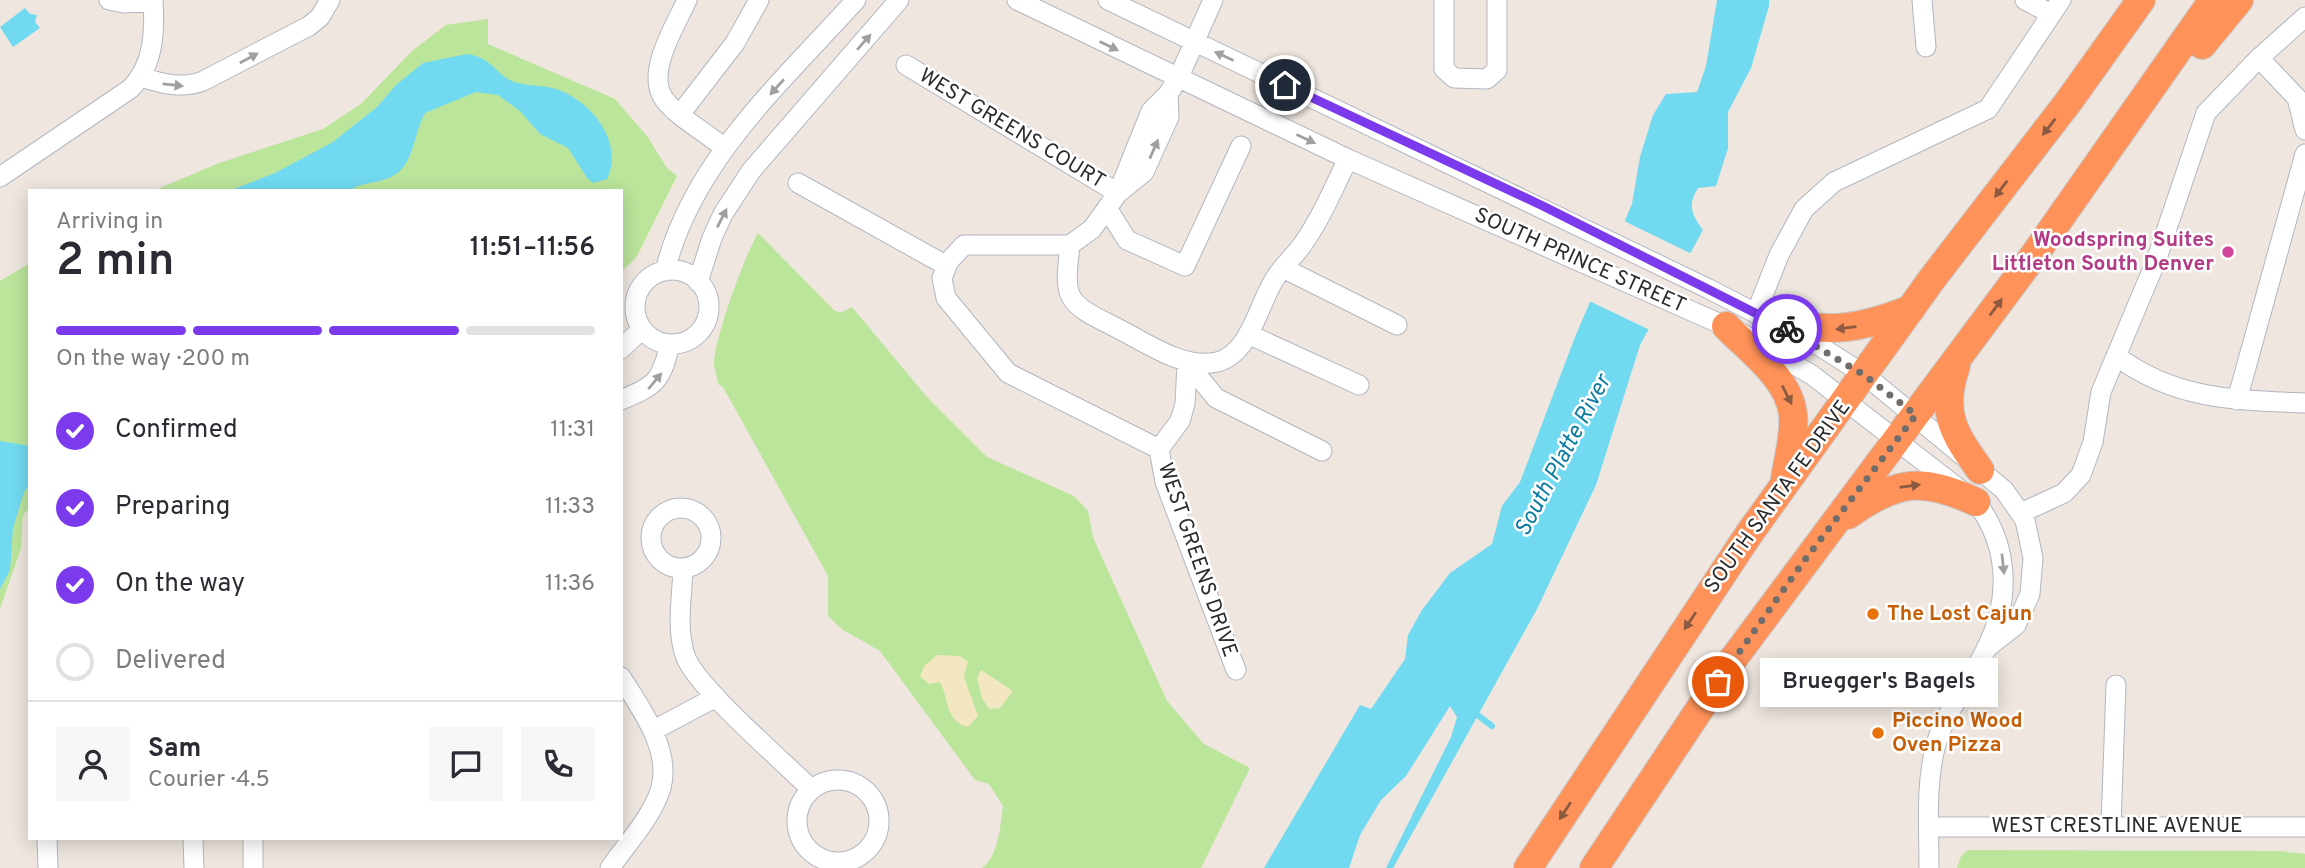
<!DOCTYPE html>
<html lang="en">
<head>
<meta charset="utf-8">
<style>
  body { margin:0; font-family:Overpass,sans-serif; background:#f7f7f7; color:#2b2b33; height:100vh; display:flex; flex-direction:column; font-size:26px; white-space:nowrap }
  * { box-sizing:border-box; margin:0 }
  p { font-size:23px; color:#7c7c81 }
  .icon { flex:none; width:38px; height:38px; fill:none; stroke:currentColor; stroke-width:2; stroke-linecap:round; stroke-linejoin:round }
  .map { position:relative; flex:1; overflow:hidden }
  .details { position:absolute; left:28px; top:189px; width:595px; height:651px; display:flex; flex-direction:column; background:#fff; border-radius:0px; box-shadow:0 4px 18px #0003 }
  .details>* { flex:none }
  .pin { position:absolute; display:grid; place-items:center; width:60px; height:60px; color:#fff; margin:-30px; border:4px solid #fff; border-radius:50%; box-shadow:0 2px 7px #0007 }
  .courier { position:absolute; display:grid; place-items:center; width:70px; height:70px; margin:-35px; border:5px solid #7c3aed; border-radius:50%; background:#fff; color:#222; box-shadow:0 2px 9px #0007 }
  .bubble { position:absolute; height:49px; border-radius:0px; background:#fff; box-shadow:0 4px 18px #0003; font-size:23px; font-weight:600; line-height:49px; text-align:center }
  .headline em { font-style:normal; font-weight:600 }
  .headline div { display:flex; flex-direction:column-reverse }
  .headline { display:flex; align-items:center; justify-content:space-between; height:119px; padding:0 28px }
  h1 { font-size:46px; font-weight:600; line-height:52px }
  .bar { display:grid; grid-template-columns:repeat(4,1fr); gap:10px 7px; align-content:center; height:84px; padding:0 28px }
  .bar i { height:9px; border-radius:5px; background:#e1e1e2 }
  .bar .current { background:#7c3aed }
  .bar p { grid-column:span 4 }
  .line { display:flex; align-items:center; gap:18px; padding:0 28px; border-top:2px solid #e1e1e2 }
  .line div { flex:1 }
  .round { display:grid; place-items:center; flex:none; width:74px; height:74px; border-radius:0px; background:#f7f7f7 }
  ol { padding:0 28px; list-style:none }
  li { display:flex; align-items:center; gap:21px; height:77px }
  li p { margin-inline-start:auto }
  li .icon { padding:7px; border-radius:50%; background:#7c3aed; color:#fff; stroke-width:4 }
  li:last-child { color:#7c7c81 }
  li i { width:38px; height:38px; border:4px solid #e1e1e2; border-radius:50% }
  .map>svg:first-child { display:block }
</style>
</head>
<body>
<div class="map">
<svg width="2305" height="868" viewBox="0 0 2305 868">
  <rect width="100%" height="100%" fill="#eee6df"/>
  <path fill="#bbe59b" d="M 488,19 L 488,44 L 615,99 L 647,136 L 667,168 L 677,176 L 636,258 L 621,272 L 621,191 L 153,191 L 219,163 L 323,129 L 362,103 L 412,51 L 446,25 Z
    M 758,233 L 834,310 L 840,313 L 852,307 L 926,396 L 987,457 L 1074,496 L 1088,511 L 1093,537 L 1104,562 L 1167,701 L 1204,744 L 1250,768 L 1201,868 L 982,868 C 999,855 1000,827 1003,806 L 989,784 L 975,780 L 880,651 L 843,630 L 828,616 L 828,576 L 723,387 L 718,384 C 718,377 714,370 714,363 C 715,337 744,257 758,233 Z
    M 30,263 L 30,507 L 23,515 L 21,548 L 0,609 L 0,281 Z
    M 1968,850 L 2278,851 L 2305,854 L 2305,868 L 1957,868 L 1961,856 Z"/>
  <path fill="#f3e7c2" d="M 937,655 L 960,656 L 968,662 L 964,677 L 978,716 L 968,727 C 945,722 949,698 940,682 L 929,684 L 920,676 L 924,666 Z
    M 981,670 L 1013,691 L 1000,708 L 989,709 L 982,698 L 977,678 Z"/>
  <path fill="#71daf1" d="M 1717,0 L 1769,0 L 1769,6 L 1751,68 L 1728,112 L 1728,148 L 1716,186 L 1698,188 C 1687,205 1692,215 1703,230 L 1640,345 L 1596,485 L 1537,609 L 1393,868 L 1386,868 L 1451,737 L 1457,717 L 1450,706 L 1406,776 L 1381,800 L 1360,835 L 1349,868 L 1264,868 L 1360,705 L 1371,709 L 1405,659 L 1408,635 L 1422,610 L 1450,573 L 1492,544 L 1502,506 L 1520,482 L 1575,337 L 1632,204 L 1640,157 L 1653,115 L 1666,94 L 1697,92 L 1706,66 Z
    M 25,8 L 30,14 L 37,15 L 35,22 L 40,28 L 13,47 L 0,27 Z
    M 467,54 C 495,58 496,78 518,83 C 530,86 543,85 556,89 C 590,100 625,142 607,179 L 593,183 L 587,178 L 568,148 L 540,134 L 520,111 L 498,95 L 476,92 L 425,113 C 412,136 415,170 386,179 C 373,184 361,182 349,191 L 229,191 L 275,173 L 333,142 L 377,107 L 396,85 L 423,63 Z
    M 0,441 L 30,446 L 30,484 L 24,492 L 13,528 L 10,570 L 0,589 Z"/>
  <path fill="#eee6df" d="M 1622,220 L 1694,255 L 1652,331 L 1587,300 Z"/>
  <g fill="none" stroke-linecap="round" stroke-linejoin="round">
    <path stroke="#71daf1" stroke-width="6" d="M 1471,710 L 1492,726"/>
    <g stroke="#b2b6c0" stroke-width="21">
      <path id="minor" d="M 109,0 L 124,3 L 153,1
        M 687,0 C 676,25 645,72 664,99 C 678,118 706,132 724,148
        M 1017,0 L 1348,159 L 1741,333 L 1812,375 L 1976,502 C 2009,545 2011,599 1987,647 C 1972,680 1948,706 1937,741 C 1925,781 1929,827 1929,868
        M 1108,0 L 1709,289 L 1821,347 L 1865,375 L 2004,490 L 2025,520 L 2033,558 L 2030,594 L 2016,625 L 1988,647
        M 1444,0 L 1444,69 L 1454,78 L 1487,79 L 1497,70 L 1497,0
        M 1922,0 L 1926,47
        M 2025,0 L 2051,14
        M 2259,58 L 2297,98 L 2305,130
        M 906,65 L 1118,193
        M 142,77 C 162,84 183,89 203,81 L 309,26 L 320,17 L 330,0
        M 1168,94 L 1169,117 L 1144,172 L 1118,193 L 1092,229 L 1070,245 C 1064,298 1064,302 1113,326 C 1144,341 1182,370 1217,362 C 1251,354 1259,301 1276,277 C 1283,266 1292,258 1300,248 C 1320,221 1333,189 1348,159
        M 681,113 L 735,43 L 759,0
        M 0,177 L 130,89 C 154,66 155,31 153,0
        M 798,183 L 947,266
        M 1118,193 L 1151,111 L 1168,94 L 1178,79 L 1213,0
        M 1107,208 L 1127,240 L 1185,266 L 1241,146
        M 1070,245 L 964,245 L 949,261 L 942,278 L 946,298 L 1008,373 L 1159,449 L 1180,421 L 1185,404 L 1187,363
        M 1283,268 L 1397,325
        M635 307a37 37 0 1 1 74 0a37 37 0 1 1-74 0Z
        M 665,271 C 692,161 783,81 856,0
        M 698,282 L 712,238 L 723,214 L 751,171 L 899,0
        M 1756,313 L 1779,255 L 1804,209 L 1834,182 L 1988,109 L 2061,0
        M 1248,334 L 1359,385
        M 621,349 L 642,329
        M 2116,356 C 2176,400 2234,400 2305,403
        M 1187,363 L 1216,398 L 1322,451
        M 621,400 C 656,385 661,382 670,344
        M 2237,400 L 2305,154
        M 1159,449 L 1165,482 L 1236,670
        M651 538a30 30 0 1 1 60 0a30 30 0 1 1-60 0Z
        M 2021,513 L 2064,493 L 2081,475 L 2093,442 L 2101,392 L 2156,261 L 2206,113 L 2259,58 L 2305,17
        M 683,569 C 682,597 676,628 685,655 C 693,684 785,763 811,789
        M 654,730 L 716,697
        M797 821a41 41 0 1 1 82 0a41 41 0 1 1-82 0Z
        M 2111,826 L 2116,685
        M 1929,827 L 2305,827
        M 47,838 L 48,868
        M 193,838 L 194,868
        M 253,868 L 253,838
        M 610,868 C 626,845 651,818 660,791 C 673,751 641,709 621,677"/>
    </g>
    <g stroke="#c8c8c8" stroke-width="30">
      <path id="highway" d="M 2202,45 L 2239,0
        M 1773,321 C 1829,333 1858,330 1911,309
        M 1726,326 C 1749,350 1790,379 1793,415 C 1795,436 1788,458 1785,479
        M 1956,366 C 1940,412 1953,433 1980,470
        M 1848,515 C 1897,480 1922,477 1976,502
        M 1528,868 L 1749,534 L 1932,279 L 2069,101 L 2141,0
        M 1594,868 L 1731,662 L 2032,258 L 2213,0"/>
    </g>
    <use href="#minor" stroke="#fff" stroke-width="19"/>
    <use href="#highway" stroke="#ff9259" stroke-width="28"/>
  </g>
  <defs><path id="oneway-solid" d="M-6-.8H1V-3.2L6.5 0L1 3.2V.8H-6Z" transform="scale(1.75)"/></defs>
  <g fill="#a0a0a0">
    <use href="#oneway-solid" transform="translate(864 42) rotate(-49)"/>
    <use href="#oneway-solid" transform="translate(1109 46) rotate(26)"/>
    <use href="#oneway-solid" transform="translate(1224 56) rotate(-155)"/>
    <use href="#oneway-solid" transform="translate(249 58) rotate(-28)"/>
    <use href="#oneway-solid" transform="translate(173 85) rotate(6)"/>
    <use href="#oneway-solid" transform="translate(777 87) rotate(132)"/>
    <use href="#oneway-solid" transform="translate(1306 139) rotate(25)"/>
    <use href="#oneway-solid" transform="translate(1154 149) rotate(-66)"/>
    <use href="#oneway-solid" transform="translate(722 218) rotate(-63)"/>
    <use href="#oneway-solid" transform="translate(655 381) rotate(-50)"/>
    <use href="#oneway-solid" transform="translate(2003 564) rotate(84)"/>
  </g>
  <g fill="#8b5a40">
    <use href="#oneway-solid" transform="translate(2049 127) rotate(128)"/>
    <use href="#oneway-solid" transform="translate(2001 189) rotate(127)"/>
    <use href="#oneway-solid" transform="translate(1996 307) rotate(-54)"/>
    <use href="#oneway-solid" transform="translate(1846 328) rotate(173)"/>
    <use href="#oneway-solid" transform="translate(1787 395) rotate(63)"/>
    <use href="#oneway-solid" transform="translate(1910 486) rotate(-8)"/>
    <use href="#oneway-solid" transform="translate(1690 621) rotate(124)"/>
    <use href="#oneway-solid" transform="translate(1565 811) rotate(123)"/>
  </g>
  <g fill="none" stroke-linecap="round" stroke-linejoin="round">
    <path stroke="#706d6b" stroke-width="7" stroke-dasharray="0 12.6" d="M 1718,682 L 1804,561 L 1916,415 L 1864,375 L 1787,329"/>
    <path stroke="#7c3aed" stroke-width="9" d="M 1285,85 L 1543,206 L 1787,329"/>
  </g>
  <circle fill="#d1479c" stroke="#fff" stroke-width="2.5" cx="2228" cy="252" r="7"/>
  <g fill="#e8710a" stroke="#fff" stroke-width="2.5">
    <circle cx="1873" cy="614" r="7"/>
    <circle cx="1878" cy="733" r="7"/>
  </g>
  <g text-anchor="middle" dominant-baseline="central" stroke-width="5" stroke-linejoin="round" paint-order="stroke">
    <g font-size="21" fill="#2c2c2c" stroke="#fff">
      <text transform="translate(1012 129) rotate(31)">WEST GREENS COURT</text>
      <text transform="translate(1580 261) rotate(24)">SOUTH PRINCE STREET</text>
      <text transform="translate(1778 497) rotate(-54)">SOUTH SANTA FE DRIVE</text>
      <text transform="translate(1197 560) rotate(71)">WEST GREENS DRIVE</text>
      <text x="2117" y="826">WEST CRESTLINE AVENUE</text>
    </g>
    <g font-size="21" font-weight="bold" fill="#b23c85" stroke="#fff" text-anchor="end">
      <text x="2214" y="240">Woodspring Suites<tspan x="2214" dy="24">Littleton South Denver</tspan></text>
    </g>
    <g font-size="21" font-weight="bold" fill="#c56008" stroke="#fff" text-anchor="start">
      <text x="1887" y="614">The Lost Cajun</text>
      <text x="1892" y="721">Piccino Wood<tspan x="1892" dy="24">Oven Pizza</tspan></text>
    </g>
    <g font-size="23" font-style="italic" fill="#0c7ba1" stroke="#fff">
      <text transform="translate(1564 456) rotate(-62)">South Platte River</text>
    </g>
  </g>
</svg>
<div class="pin" style="left:1718px;top:682px;background:#ea580c"><svg class="icon" aria-label="bag" viewBox="0 0 24 24"><path d="M5 8h14l-1 12H6zM9 8a3 3 0 0 1 6 0"/></svg></div>
<div class="pin" style="left:1285px;top:85px;background:#1f2937"><svg class="icon" aria-label="home" viewBox="0 0 24 24"><path d="M3 11l9-7 9 7M6 9v11h12V9"/></svg></div>
<div class="courier" style="left:1787px;top:329px"><svg class="icon" aria-label="bike" viewBox="0 0 24 24"><circle cx="6" cy="16" r="4"/><circle cx="18" cy="16" r="4"/><path d="M6 16l4-8h5l3 8M10 8l3 8H6M13 5h3"/></svg></div>
<div class="bubble" style="left:1760px;top:658px;width:238px">Bruegger's Bagels</div>
<section class="details">
<div class="headline"><div><h1>2 min</h1><p>Arriving in</p></div><em>11:51–11:56</em></div>
<div class="bar"><i class="current"></i><i class="current"></i><i class="current"></i><i></i><p>On the way · 200 m</p></div>
<ol>
<li><svg class="icon" aria-label="check" viewBox="0 0 24 24"><path d="M5 12l5 5 9-10"/></svg>Confirmed<p>11:31</p></li>
<li><svg class="icon" aria-label="check" viewBox="0 0 24 24"><path d="M5 12l5 5 9-10"/></svg>Preparing<p>11:33</p></li>
<li><svg class="icon" aria-label="check" viewBox="0 0 24 24"><path d="M5 12l5 5 9-10"/></svg>On the way<p>11:36</p></li>
<li><i></i>Delivered</li>
</ol>
<div class="line" style="height:126px"><a class="round"><svg class="icon" aria-label="person" viewBox="0 0 24 24"><circle cx="12" cy="8" r="4"/><path d="M4 21q1-7 8-7t8 7"/></svg></a><div><b>Sam</b><p>Courier · 4.5</p></div><a class="round"><svg class="icon" aria-label="chat" viewBox="0 0 24 24"><path d="M4 5h16v11H9l-5 4z"/></svg></a><a class="round"><svg class="icon" aria-label="phone" viewBox="0 0 24 24"><path d="M5 4h4l2 5-3 2q2 4 5 5l2-3 5 2v4C11 20 4 13 5 4z"/></svg></a></div>
</section>
</div>
</body>
</html>
